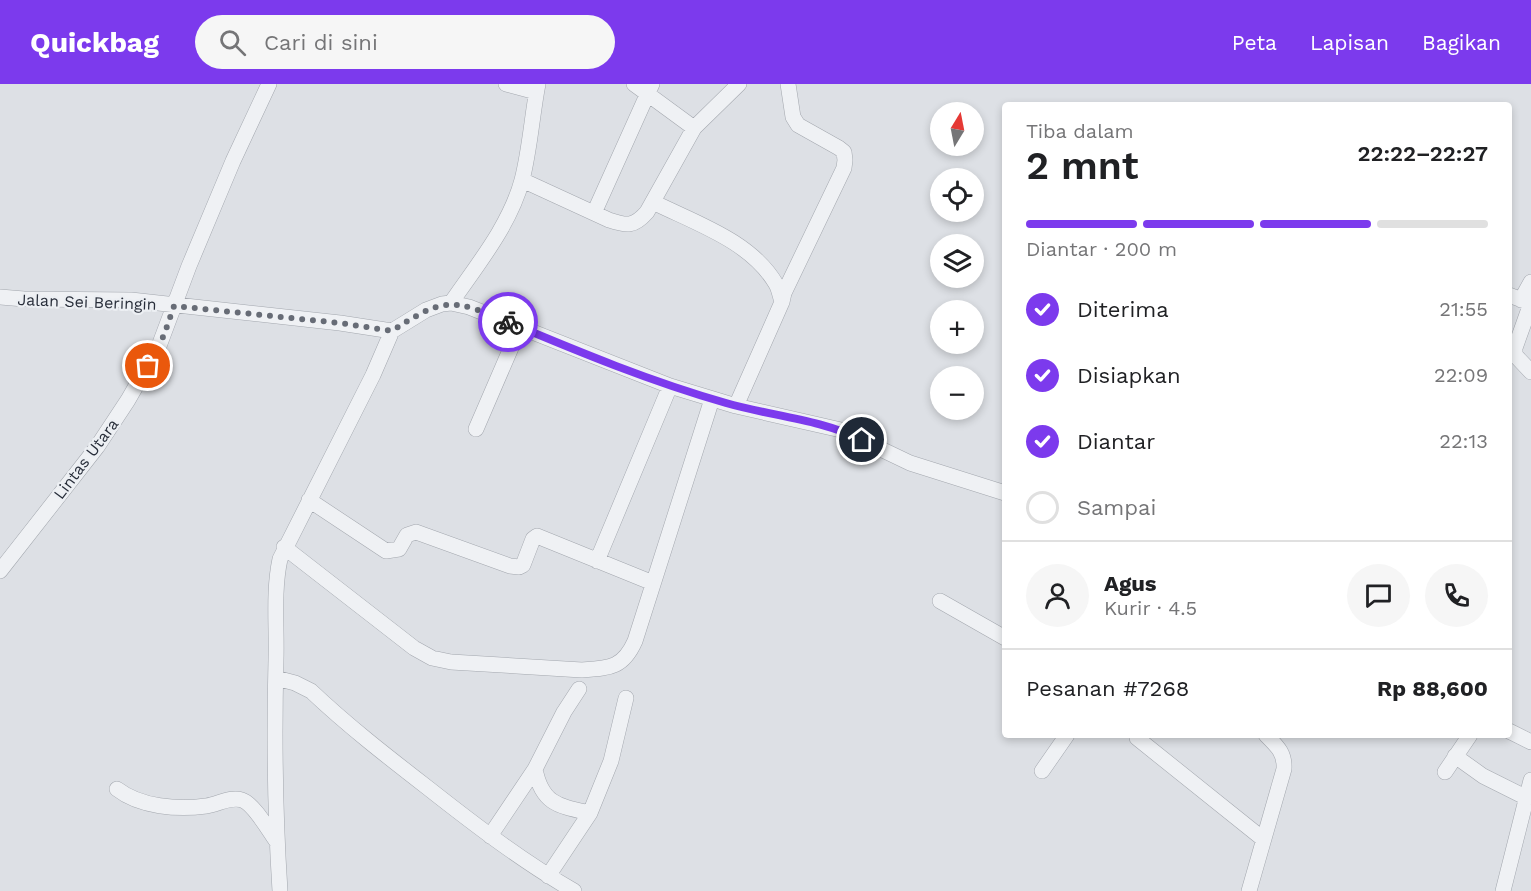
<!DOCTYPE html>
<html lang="id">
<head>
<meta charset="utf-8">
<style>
  body { margin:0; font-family:"Work Sans",sans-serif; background:#f6f6f6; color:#202124; height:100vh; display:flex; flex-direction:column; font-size:22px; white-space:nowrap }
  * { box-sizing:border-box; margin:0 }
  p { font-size:20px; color:#757577 }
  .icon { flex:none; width:33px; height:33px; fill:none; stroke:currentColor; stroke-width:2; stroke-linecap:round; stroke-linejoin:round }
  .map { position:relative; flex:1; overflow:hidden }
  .details { position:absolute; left:1002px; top:18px; width:510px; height:636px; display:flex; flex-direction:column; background:#fff; border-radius:6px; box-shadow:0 3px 9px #0003 }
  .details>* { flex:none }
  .needle { width:39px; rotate:10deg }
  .fabs { position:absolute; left:930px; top:18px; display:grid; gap:12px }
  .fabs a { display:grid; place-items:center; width:54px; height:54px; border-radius:50%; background:#fff; box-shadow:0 3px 9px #0003; font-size:30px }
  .pin { position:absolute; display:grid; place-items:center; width:51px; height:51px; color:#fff; margin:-26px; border:3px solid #fff; border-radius:50%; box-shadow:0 2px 6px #0007 }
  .courier { position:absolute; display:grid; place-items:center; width:60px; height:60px; margin:-30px; border:4px solid #7c3aed; border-radius:50%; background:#fff; color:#222; box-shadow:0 2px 8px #0007 }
  .summary em { font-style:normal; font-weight:600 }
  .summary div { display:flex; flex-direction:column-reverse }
  .summary { display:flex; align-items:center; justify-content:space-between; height:102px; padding:0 24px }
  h1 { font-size:39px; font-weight:600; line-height:45px }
  .bar { display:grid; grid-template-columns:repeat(4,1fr); gap:9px 6px; align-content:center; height:72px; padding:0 24px }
  .bar i { height:8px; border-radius:4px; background:#e0e0e0 }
  .bar .selected { background:#7c3aed }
  .bar p { grid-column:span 4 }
  .line { display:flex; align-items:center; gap:15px; padding:0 24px; border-top:2px solid #e0e0e0 }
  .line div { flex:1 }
  .round { display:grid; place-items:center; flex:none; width:63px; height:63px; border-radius:32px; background:#f6f6f6 }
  ol { padding:0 24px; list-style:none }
  li { display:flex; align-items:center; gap:18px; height:66px }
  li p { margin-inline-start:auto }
  li .icon { padding:6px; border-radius:50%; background:#7c3aed; color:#fff; stroke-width:4 }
  li:last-child { color:#757577 }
  li i { width:33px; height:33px; border:3px solid #e0e0e0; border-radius:50% }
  header { display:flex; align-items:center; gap:36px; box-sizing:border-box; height:84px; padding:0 30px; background:#7c3aed; color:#fff }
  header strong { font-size:28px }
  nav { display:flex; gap:33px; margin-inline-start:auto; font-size:21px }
  .search { width:420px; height:54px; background:#f6f6f6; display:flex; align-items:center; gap:15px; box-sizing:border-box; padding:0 21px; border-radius:33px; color:#757577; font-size:22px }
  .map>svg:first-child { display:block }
</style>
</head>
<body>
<header>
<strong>Quickbag</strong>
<div class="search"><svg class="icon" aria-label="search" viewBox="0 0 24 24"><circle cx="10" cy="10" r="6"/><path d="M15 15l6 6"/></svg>Cari di sini</div>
<nav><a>Peta</a><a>Lapisan</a><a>Bagikan</a></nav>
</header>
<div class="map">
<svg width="1531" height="807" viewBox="0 0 1531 807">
  <rect width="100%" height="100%" fill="#dde0e5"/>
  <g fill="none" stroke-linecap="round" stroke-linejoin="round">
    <g stroke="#a3a7ae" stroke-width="16">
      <path id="minor" d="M 506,0 L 536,8
        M 634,0 L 694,44
        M 522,96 L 609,136 C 627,142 634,143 647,128 L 694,44 L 739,0
        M 653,118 C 695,139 751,157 776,200 C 779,205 780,212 782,218
        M 594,129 L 652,0
        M 1509,211 L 1530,219
        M 0,213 L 24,215 L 131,216 L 340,239 L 392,247
        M 1521,216 L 1531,198
        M 451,219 C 477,181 510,141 522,96 C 530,65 532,31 538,0
        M 1531,219 L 1515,264 L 1515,271 L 1531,288
        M 736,322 L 782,218 L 784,209 L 844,84 L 845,76 L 844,68 L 839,64 L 798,41 L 793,33 L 788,0
        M 476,345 L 520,243
        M 309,416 L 386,467 L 399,465 L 407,451 L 416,448 L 510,482 L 519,483 L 523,481 L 533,455 L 537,452 L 653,499
        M 284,463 L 414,564 L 432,574 L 451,578 L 582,586 C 610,584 623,584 635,557 L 712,315
        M 597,477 L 670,302
        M 0,487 L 97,363 L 128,316 L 159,262 L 189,182 L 233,77 L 269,0
        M 940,517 L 1005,554
        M 276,594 L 295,599 L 311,607 C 348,642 388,673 428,704 C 475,741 522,777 574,807
        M 1509,647 L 1531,658
        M 1137,654 L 1263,755
        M 1455,672 L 1483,692 L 1527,714
        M 535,685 C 542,720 558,722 590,729
        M 1042,687 L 1067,651
        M 1445,688 L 1470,651
        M 117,705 C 140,723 178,726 206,722 C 217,721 230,712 242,716 C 254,720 269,747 277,758
        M 490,752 L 535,685 L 564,628 L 579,605
        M 548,792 L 590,729 L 611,677 L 626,614
        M 280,807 C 275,730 274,653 276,576 C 277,542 273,508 280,475 L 373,291 L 392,247 L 426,226 L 442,220 L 451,219 L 469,223 L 670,302 L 736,322 L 841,346 L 910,379 L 1005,409
        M 1249,807 L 1284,685 C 1285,669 1277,662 1266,651
        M 1503,807 L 1531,696"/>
    </g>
    <use href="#minor" stroke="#eff1f4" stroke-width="15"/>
  </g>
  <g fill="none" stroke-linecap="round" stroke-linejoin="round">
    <path stroke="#676c76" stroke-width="6" stroke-dasharray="0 10.8" d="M 148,282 L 164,251 L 174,222 L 340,239 L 392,247 C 444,213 451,214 508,238"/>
    <path stroke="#7c3aed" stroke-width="8" d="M 508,238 C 579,268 652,298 726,319 C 771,332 820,335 862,356"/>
  </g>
  <g text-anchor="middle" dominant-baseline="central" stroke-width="4.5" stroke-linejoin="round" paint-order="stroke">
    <g font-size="16" fill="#282e3a" stroke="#eceff3">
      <text transform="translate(87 218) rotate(2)">Jalan Sei Beringin</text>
      <text transform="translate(86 375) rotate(-53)">Lintas Utara</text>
    </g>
  </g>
</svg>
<div class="fabs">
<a><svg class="needle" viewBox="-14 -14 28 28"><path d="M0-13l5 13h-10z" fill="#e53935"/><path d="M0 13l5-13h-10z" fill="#757577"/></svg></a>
<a><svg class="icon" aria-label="locate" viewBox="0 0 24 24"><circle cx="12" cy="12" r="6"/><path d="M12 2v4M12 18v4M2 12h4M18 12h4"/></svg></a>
<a><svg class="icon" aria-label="layers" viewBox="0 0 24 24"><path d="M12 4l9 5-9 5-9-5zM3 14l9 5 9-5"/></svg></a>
<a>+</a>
<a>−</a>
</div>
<div class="pin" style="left:148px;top:282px;background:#ea580c"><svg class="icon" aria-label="bag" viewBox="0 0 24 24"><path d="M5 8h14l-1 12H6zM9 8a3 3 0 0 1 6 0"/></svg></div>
<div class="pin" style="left:862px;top:356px;background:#1f2937"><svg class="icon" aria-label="home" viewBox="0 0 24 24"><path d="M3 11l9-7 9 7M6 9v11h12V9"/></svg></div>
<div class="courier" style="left:508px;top:238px"><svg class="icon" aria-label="bike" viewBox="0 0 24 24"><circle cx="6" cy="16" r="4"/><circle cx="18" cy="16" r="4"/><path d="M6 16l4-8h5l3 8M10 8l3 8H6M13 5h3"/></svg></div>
<section class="details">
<div class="summary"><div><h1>2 mnt</h1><p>Tiba dalam</p></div><em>22:22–22:27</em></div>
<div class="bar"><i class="selected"></i><i class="selected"></i><i class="selected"></i><i></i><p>Diantar · 200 m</p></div>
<ol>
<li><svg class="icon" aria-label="check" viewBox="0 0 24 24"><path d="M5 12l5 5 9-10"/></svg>Diterima<p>21:55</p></li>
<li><svg class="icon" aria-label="check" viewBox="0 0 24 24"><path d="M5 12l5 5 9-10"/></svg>Disiapkan<p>22:09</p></li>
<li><svg class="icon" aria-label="check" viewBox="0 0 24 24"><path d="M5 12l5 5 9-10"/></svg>Diantar<p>22:13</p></li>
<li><i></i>Sampai</li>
</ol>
<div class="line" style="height:108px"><a class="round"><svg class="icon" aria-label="person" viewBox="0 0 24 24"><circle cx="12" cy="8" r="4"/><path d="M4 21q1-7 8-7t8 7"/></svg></a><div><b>Agus</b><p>Kurir · 4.5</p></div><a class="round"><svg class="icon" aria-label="chat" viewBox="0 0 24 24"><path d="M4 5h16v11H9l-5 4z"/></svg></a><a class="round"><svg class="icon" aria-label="phone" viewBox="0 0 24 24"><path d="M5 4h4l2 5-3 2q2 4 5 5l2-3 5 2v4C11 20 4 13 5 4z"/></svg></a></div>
<div class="line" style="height:78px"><div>Pesanan #7268</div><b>Rp 88,600</b></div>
</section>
</div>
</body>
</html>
